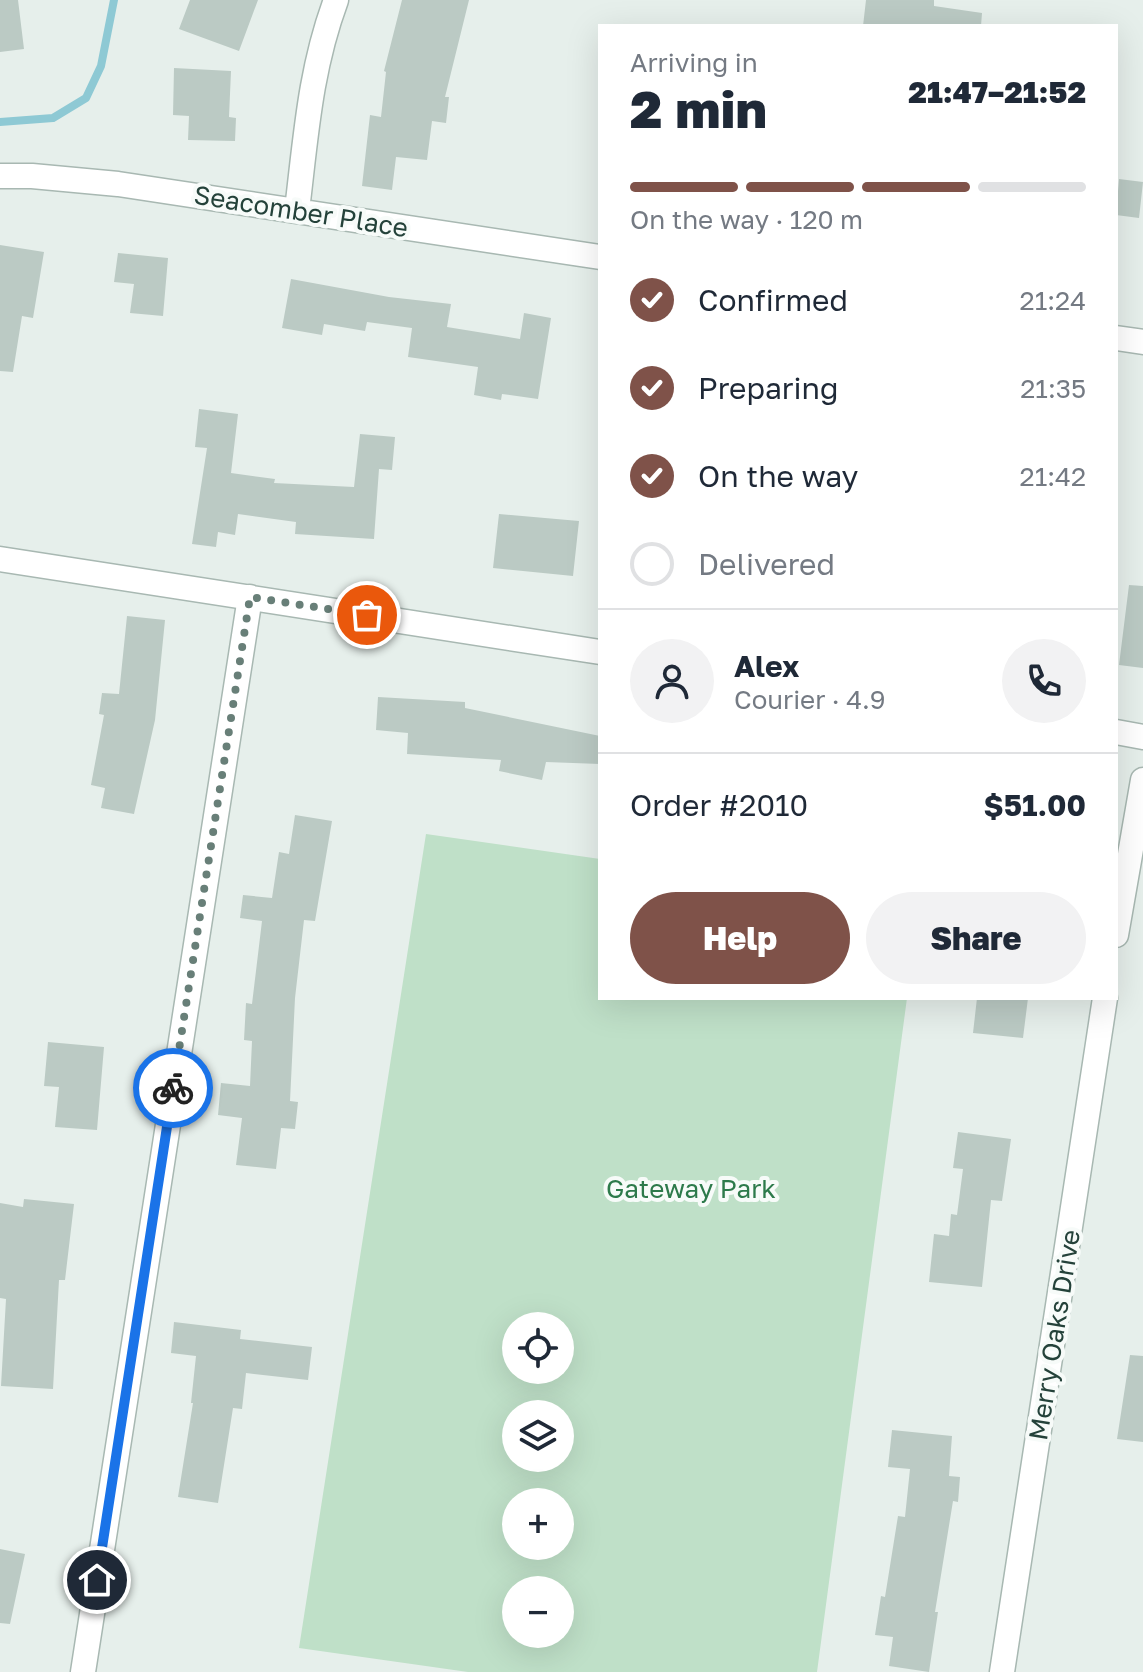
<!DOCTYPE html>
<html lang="en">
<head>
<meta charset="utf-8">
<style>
  body { margin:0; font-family:"Golos Text",sans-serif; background:#f2f2f3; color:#1f2937; height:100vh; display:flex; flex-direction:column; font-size:30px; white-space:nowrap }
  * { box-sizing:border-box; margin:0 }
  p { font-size:26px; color:#747a83 }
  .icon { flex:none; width:44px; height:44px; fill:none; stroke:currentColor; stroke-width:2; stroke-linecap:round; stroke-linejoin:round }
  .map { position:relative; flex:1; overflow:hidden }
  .side { position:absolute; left:598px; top:24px; width:520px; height:976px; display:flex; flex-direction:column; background:#fff; border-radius:0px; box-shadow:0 8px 32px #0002 }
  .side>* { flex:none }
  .buttons { position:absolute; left:502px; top:1312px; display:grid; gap:16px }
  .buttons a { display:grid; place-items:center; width:72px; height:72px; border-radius:50%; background:#fff; box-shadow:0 8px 32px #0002; font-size:40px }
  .pin { position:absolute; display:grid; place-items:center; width:68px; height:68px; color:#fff; margin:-34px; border:4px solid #fff; border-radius:50%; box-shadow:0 2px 8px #0007 }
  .courier { position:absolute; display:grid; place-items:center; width:80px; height:80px; margin:-40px; border:6px solid #1a73e8; border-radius:50%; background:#fff; color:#222; box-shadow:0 2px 10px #0007 }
  .overview em { font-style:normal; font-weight:800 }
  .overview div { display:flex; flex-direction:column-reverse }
  .overview { display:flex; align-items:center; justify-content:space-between; height:136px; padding:0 32px }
  h1 { font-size:52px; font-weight:800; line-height:60px }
  .bar { display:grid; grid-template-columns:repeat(4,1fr); gap:12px 8px; align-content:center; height:96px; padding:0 32px }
  .bar i { height:10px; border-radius:6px; background:#e0e1e3 }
  .bar .current { background:#7f5249 }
  .bar p { grid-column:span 4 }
  .line { display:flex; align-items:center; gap:20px; padding:0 32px; border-top:2px solid #e0e1e3 }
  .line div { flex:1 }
  .round { display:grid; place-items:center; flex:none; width:84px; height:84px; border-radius:42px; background:#f2f2f3 }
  ol { padding:0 32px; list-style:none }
  li { display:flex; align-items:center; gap:24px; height:88px }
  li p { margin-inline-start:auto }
  li .icon { padding:8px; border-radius:50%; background:#7f5249; color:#fff; stroke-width:4 }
  li:last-child { color:#747a83 }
  li i { width:44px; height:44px; border:4px solid #e0e1e3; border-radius:50% }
  .primary-button { display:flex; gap:16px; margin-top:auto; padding:16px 32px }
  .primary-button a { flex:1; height:92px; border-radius:48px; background:#7f5249; color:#fff; font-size:32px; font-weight:800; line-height:92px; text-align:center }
  .primary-button a+a { background:#f2f2f3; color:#1f2937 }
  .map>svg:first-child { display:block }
</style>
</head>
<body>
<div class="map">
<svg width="1143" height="1672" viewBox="0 0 1143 1672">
  <rect width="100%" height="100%" fill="#e6efeb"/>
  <path fill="#bfe0c8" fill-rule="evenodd" d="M 426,834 L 600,859 L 600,998 L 907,998 L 817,1672 L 468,1672 L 299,1648 ZM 516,1326 L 560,1326 L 560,1370 L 516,1370 ZM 516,1414 L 560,1414 L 560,1458 L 516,1458 ZM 516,1502 L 560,1502 L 560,1546 L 516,1546 ZM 516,1590 L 560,1590 L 560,1634 L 516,1634 Z"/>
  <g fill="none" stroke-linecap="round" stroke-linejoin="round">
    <path stroke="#8ec9d4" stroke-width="8" d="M 0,122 L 53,118 L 86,98 L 101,66 L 114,0"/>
  </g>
  <path fill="#bbcac4" d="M 0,0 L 18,0 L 24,49 L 0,52 Z
    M 190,0 L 258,0 L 239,51 L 179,29 Z
    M 402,0 L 469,0 L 445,97 L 449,97 L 446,123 L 432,121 L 427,160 L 396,157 L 392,190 L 362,186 L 370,115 L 381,117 L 386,72 L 384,71 Z
    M 866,0 L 934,0 L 934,6 L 982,13 L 981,26 L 863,26 Z
    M 174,68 L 231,71 L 229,117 L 236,118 L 235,141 L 188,140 L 189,116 L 173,115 Z
    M 1119,179 L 1143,182 L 1139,218 L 1116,215 Z
    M 0,245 L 44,252 L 33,318 L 22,316 L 13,372 L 0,371 Z
    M 118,253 L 168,258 L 163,316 L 130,313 L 134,284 L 114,282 Z
    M 291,279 L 389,297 L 451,304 L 447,327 L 520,339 L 524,313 L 551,318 L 538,399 L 502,394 L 501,400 L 474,395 L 478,367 L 408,357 L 412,328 L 367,322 L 365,331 L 324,324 L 322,335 L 282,328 Z
    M 199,409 L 238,414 L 231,473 L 275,479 L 274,483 L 354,487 L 360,434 L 395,437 L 392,470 L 379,469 L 374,539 L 295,534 L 296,522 L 238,514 L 235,535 L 218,532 L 216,547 L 192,544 L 207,448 L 195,447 Z
    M 499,514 L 579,521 L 573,576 L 493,568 Z
    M 1129,585 L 1143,586 L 1143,668 L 1119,665 Z
    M 127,616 L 165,620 L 155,720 L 134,814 L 101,808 L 105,788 L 91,785 L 104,715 L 99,714 L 102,693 L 119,694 Z
    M 378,697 L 465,702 L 465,708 L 600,736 L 600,764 L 546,762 L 542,780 L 499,771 L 501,760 L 407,754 L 408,733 L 376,730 Z
    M 295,815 L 332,821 L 315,921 L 304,920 L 295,998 L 290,1101 L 298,1102 L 295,1129 L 281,1128 L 276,1169 L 236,1165 L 242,1118 L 218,1115 L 221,1083 L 250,1086 L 252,1041 L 244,1040 L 246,1003 L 252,1004 L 262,921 L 240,918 L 243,895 L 272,898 L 279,852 L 289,854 Z
    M 977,998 L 1028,998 L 1023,1038 L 973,1033 Z
    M 48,1042 L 104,1047 L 97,1130 L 55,1127 L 59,1087 L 44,1086 Z
    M 958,1132 L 1011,1139 L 1002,1201 L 991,1200 L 982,1287 L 929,1282 L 934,1234 L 949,1236 L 951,1214 L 957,1215 L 963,1169 L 953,1168 Z
    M 24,1199 L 74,1204 L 65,1280 L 59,1280 L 53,1389 L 1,1386 L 6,1299 L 0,1298 L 0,1203 L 23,1207 Z
    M 174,1322 L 241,1330 L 240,1339 L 312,1347 L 308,1380 L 246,1373 L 242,1409 L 233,1408 L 218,1503 L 178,1497 L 193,1403 L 191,1403 L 196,1356 L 171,1353 Z
    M 1130,1355 L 1143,1356 L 1143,1442 L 1117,1439 Z
    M 892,1430 L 952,1436 L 949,1476 L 960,1477 L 958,1502 L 953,1501 L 935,1612 L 938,1612 L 929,1672 L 889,1666 L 893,1637 L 875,1635 L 881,1596 L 885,1597 L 898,1516 L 905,1517 L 910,1469 L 888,1467 Z
    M 0,1549 L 25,1554 L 10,1624 L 0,1623 Z"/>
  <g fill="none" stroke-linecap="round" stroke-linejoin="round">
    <g stroke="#a8b8b2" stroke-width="27">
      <path id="street" d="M 0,176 L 32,176 L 118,184 L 600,257
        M 297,210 C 306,136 310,70 336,0
        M 1116,338 L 1143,342
        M 0,559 L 600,652
        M 1116,732 L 1143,737
        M 1116,935 L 1143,780
        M 83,1672 L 250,597
        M 1002,1672 L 1105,998"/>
    </g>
    <use href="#street" stroke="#fff" stroke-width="24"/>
  </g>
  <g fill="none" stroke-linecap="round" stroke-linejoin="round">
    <path stroke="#687f78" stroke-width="8" stroke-dasharray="0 14.4" d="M 173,1088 L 250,597 L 367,615"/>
    <path stroke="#1a73e8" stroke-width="10" d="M 97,1580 L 173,1088"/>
  </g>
  <g text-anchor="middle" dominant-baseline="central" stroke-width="8" stroke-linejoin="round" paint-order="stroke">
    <g font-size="26" fill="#24423a" stroke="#f7fbf9">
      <text transform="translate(301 211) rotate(9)">Seacomber Place</text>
      <text transform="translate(1054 1335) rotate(-81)">Merry Oaks Drive</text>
    </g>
    <g font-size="26" fill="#2d7a4b" stroke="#f7fbf9">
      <text x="691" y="1188">Gateway Park</text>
    </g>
  </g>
</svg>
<div class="buttons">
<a><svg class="icon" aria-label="locate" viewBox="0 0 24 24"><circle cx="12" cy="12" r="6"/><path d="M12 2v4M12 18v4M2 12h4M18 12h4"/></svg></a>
<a><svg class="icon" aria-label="layers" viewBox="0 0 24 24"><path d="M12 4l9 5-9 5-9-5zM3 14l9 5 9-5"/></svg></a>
<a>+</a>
<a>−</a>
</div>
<div class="pin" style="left:367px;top:615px;background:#ea580c"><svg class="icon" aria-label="bag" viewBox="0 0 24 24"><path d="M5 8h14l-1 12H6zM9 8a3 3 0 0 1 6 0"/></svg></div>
<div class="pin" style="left:97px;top:1580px;background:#1f2937"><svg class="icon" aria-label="home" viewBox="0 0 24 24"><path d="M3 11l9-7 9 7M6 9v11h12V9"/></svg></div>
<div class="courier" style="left:173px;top:1088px"><svg class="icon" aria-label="bike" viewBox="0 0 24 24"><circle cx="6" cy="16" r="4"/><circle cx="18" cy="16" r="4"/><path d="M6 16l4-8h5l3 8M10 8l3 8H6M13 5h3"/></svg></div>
<section class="side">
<div class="overview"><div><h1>2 min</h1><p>Arriving in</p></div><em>21:47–21:52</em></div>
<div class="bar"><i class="current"></i><i class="current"></i><i class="current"></i><i></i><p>On the way · 120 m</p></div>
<ol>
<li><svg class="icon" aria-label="check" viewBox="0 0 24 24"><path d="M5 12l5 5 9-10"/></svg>Confirmed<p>21:24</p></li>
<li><svg class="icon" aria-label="check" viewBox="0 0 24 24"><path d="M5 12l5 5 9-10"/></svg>Preparing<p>21:35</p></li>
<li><svg class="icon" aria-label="check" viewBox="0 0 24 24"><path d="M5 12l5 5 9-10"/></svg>On the way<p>21:42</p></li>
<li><i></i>Delivered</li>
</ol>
<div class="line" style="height:144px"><a class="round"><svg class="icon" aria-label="person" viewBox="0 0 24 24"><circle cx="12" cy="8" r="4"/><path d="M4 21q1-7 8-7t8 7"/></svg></a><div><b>Alex</b><p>Courier · 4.9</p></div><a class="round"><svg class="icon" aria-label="phone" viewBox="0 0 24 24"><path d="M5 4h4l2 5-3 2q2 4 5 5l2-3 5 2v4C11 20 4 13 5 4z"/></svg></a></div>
<div class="line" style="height:104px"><div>Order #2010</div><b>$51.00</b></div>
<div class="primary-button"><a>Help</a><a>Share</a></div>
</section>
</div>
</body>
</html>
